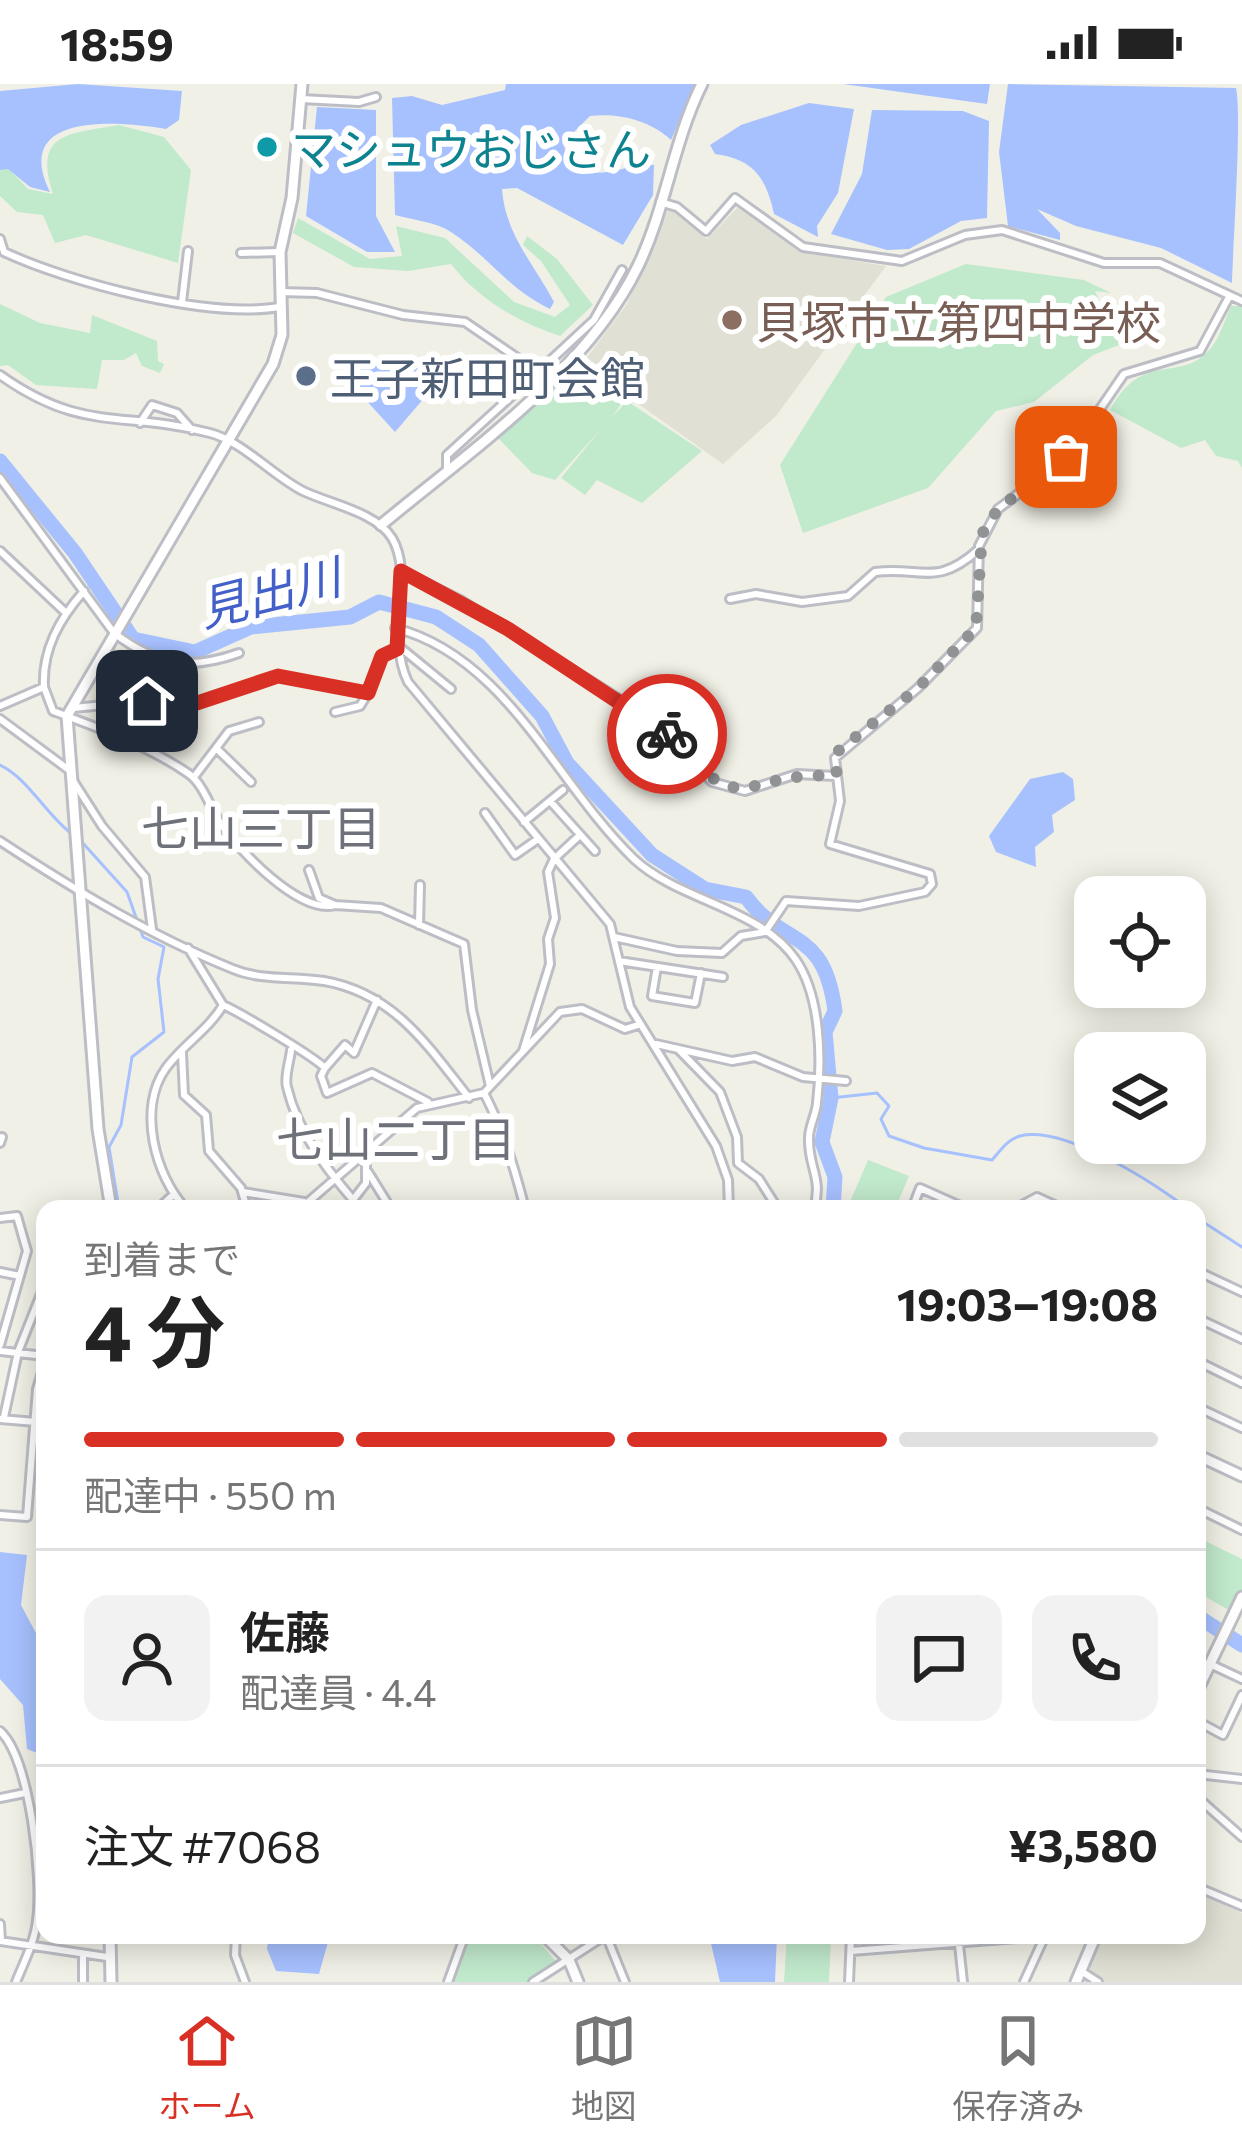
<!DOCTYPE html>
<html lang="ja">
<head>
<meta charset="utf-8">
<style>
  body { margin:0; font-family:Commissioner,"Noto Sans JP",sans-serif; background:#f2f2f2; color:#222; height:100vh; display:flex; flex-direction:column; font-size:45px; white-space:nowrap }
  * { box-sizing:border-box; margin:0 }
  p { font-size:39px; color:#767676 }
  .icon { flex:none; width:66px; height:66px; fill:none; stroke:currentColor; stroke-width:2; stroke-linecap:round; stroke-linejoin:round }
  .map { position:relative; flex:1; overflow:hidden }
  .side { position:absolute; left:36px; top:1116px; width:1170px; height:744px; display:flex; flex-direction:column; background:#fff; border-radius:24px; box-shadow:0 6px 30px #0003 }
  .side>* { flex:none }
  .fabs { position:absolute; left:1074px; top:792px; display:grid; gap:24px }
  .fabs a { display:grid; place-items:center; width:132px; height:132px; border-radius:24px; background:#fff; box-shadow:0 6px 30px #0003; font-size:60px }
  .pin { position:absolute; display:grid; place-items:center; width:102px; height:102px; color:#fff; margin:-51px; border-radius:24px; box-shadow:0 6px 18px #0006 }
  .courier { position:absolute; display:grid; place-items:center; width:120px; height:120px; margin:-60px; border:9px solid #d93025; border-radius:50%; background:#fff; color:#222; box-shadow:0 3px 15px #0007 }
  .summary em { font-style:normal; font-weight:700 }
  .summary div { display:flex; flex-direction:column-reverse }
  .summary { display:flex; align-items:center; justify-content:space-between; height:204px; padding:0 48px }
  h1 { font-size:78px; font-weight:700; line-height:90px }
  .bar { display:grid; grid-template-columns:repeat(4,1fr); gap:18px 12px; align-content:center; height:144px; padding:0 48px }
  .bar i { height:15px; border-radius:9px; background:#e0e0e0 }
  .bar .selected { background:#d93025 }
  .bar p { grid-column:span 4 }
  .line { display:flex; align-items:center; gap:30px; padding:0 48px; border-top:3px solid #e0e0e0 }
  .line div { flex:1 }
  .round { display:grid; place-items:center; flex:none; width:126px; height:126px; border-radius:24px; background:#f2f2f2 }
  .status { display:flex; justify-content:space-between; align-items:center; height:84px; padding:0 60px; background:#fff; direction:ltr }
  .status svg { height:33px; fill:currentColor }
  .menu { display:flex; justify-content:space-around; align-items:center; height:168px; border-top:3px solid #e0e0e0; background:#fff; font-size:33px; color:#767676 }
  .menu a { display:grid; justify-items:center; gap:6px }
  .menu .selected { color:#d93025 }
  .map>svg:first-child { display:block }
</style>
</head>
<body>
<div class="status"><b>18:59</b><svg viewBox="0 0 49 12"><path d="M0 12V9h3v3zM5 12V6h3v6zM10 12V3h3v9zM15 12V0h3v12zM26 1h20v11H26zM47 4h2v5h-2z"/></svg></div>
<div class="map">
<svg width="1242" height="1898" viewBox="0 0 1242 1898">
  <rect width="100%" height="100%" fill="#f0f0e6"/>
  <path fill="#e0e0d4" d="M 739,122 L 800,168 L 886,182 L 776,332 L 723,380 L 582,280 L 627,220 L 669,124 L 707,155 Z
    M 1197,1809 L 1242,1829 L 1242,1898 L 1105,1898 L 1092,1889 L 1089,1881 L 1102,1851 L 1197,1851 Z"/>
  <path fill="#c1e9cc" d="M 119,41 L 164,53 L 191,86 L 178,179 L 86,151 L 55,159 L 43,131 L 17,128 L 0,112 L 0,86 L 8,84 L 28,105 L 53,110 C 33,48 68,50 119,41 Z
    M 298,134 L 370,175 L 402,172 L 396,142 L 445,154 L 514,218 L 555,233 L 570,221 L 541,177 L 523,161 L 527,152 L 557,175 L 593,221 L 560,252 C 519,239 477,214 451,180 L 408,187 L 354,183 L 293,149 Z
    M 966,180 L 1084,196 L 1111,209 L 1095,207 L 1119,261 L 1093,271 L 1034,318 L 996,327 L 928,404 L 803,449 L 780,381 L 886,213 Z
    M 0,220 L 40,239 L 90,249 L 92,231 L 157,257 L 158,277 L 164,280 L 160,289 L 142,282 L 136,269 L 124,276 L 102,276 L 97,305 L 36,301 L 8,281 L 0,282 Z
    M 1231,222 L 1242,222 L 1242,384 L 1238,377 L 1216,372 L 1205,356 L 1181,364 L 1110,326 C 1144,264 1179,301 1210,265 C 1220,254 1225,235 1231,222 Z
    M 580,283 L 624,315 L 613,332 L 627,317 L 702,367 L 642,419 L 597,396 L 585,411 L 561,394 L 601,345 L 555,396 L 532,389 L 498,354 Z
    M 868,1076 L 909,1092 L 895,1125 L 847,1125 Z
    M 1197,1453 L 1242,1475 L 1242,1513 L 1234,1529 L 1197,1508 Z
    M 467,1851 L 534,1851 L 557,1879 L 528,1898 L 452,1898 Z
    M 787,1851 L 831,1851 L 829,1898 L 784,1898 Z"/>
  <path fill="#a7c1ff" d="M 78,0 L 182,7 L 179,36 L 166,45 C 119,37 10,27 50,108 L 30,103 L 8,85 L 0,86 L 0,7 Z
    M 506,0 L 695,0 L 671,56 C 649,36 619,29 590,32 L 563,59 L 571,84 C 614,96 618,80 654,81 L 653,111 L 623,161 L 517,104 L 502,105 C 505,150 534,180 554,218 L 550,225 C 505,203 491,174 451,148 C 436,138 413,136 395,131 L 392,14 L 412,12 L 442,21 L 505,6 Z
    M 843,0 L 990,0 L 987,20 Z
    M 1008,0 L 1236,4 C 1242,29 1233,161 1232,199 L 1161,164 L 1076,142 L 1037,125 L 1060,149 L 1060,156 L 1008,142 L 999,68 Z
    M 809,19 L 854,25 L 838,109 L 817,142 L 818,153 L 774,130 C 766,93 753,75 715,70 L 710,61 L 741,41 Z
    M 317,23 L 376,26 L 376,132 L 395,168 L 367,168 L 306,132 Z
    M 872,26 L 963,27 L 989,37 L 987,134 L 961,137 L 909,165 L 887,166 L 831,150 L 862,90 Z
    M 416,275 L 439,278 L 444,291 L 395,348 L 344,292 L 377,279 Z
    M 1063,688 L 1073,695 L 1075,716 L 1052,731 L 1054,748 L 1035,763 L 1036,783 L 996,768 L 989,752 L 1030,695 Z
    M 0,1468 L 27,1471 L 21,1521 L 45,1566 L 45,1672 L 27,1665 L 23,1621 L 0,1595 Z
    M 269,1851 L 330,1851 L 319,1890 L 276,1887 L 267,1865 Z
    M 709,1851 L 777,1851 L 775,1898 L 720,1898 Z"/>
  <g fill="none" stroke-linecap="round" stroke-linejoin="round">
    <path stroke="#a7c1ff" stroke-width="3" d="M 0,681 C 28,694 46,731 73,751
      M 81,757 L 127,808 L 143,853 L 164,863 L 158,895 L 164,948 L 132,973 L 121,1041 L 109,1063 L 119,1125
      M 831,1014 L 877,1009 L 889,1022 L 881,1035 L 889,1052 L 924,1064 L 992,1076 C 1000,1067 1008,1055 1020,1052 C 1063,1041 1154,1098 1188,1125
      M 1197,1134 L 1242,1163"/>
    <path stroke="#a7c1ff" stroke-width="15" d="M 0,377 L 75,469 L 133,555 L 195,568 L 251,543 L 350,533 L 379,518 L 436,533 L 479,561 L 542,632 L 567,679 L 652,771 L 705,805 L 746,813 C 784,865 824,842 835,927 L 825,948 L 831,1014 L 822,1058 L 835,1093 L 833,1125
      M 1197,1532 L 1242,1561"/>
    <g stroke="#bdbec5" stroke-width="12">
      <path id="minor" d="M 301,15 L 359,18 L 376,13
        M 660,118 L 677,123 L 706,147 L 735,114 L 803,163 L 902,177 L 965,151 L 1002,146 L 1104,179 L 1160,179 L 1242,217
        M 0,155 L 4,168 C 71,199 207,235 280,223
        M 241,169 L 279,168
        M 280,208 L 317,209 L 403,231 L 465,238 L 538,288 L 594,236 L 622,186
        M 182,218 L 188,167
        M 0,291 C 83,350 122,326 210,349 C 242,357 273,392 303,407 C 330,420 376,428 392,454 C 415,493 385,550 408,598 L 610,840 L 630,923 L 716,1062 L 728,1096 L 729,1125
        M 140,339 L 152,321 L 177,329 L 192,346
        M 447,387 L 447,371 L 538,288
        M 0,394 L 114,549 C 156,581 189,587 239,569
        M 0,467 L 65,528
        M 401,487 L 462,517 L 658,639 L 712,698 L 745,707 L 797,690 L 835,692
        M 730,515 L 756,510 L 802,518 L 848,512 L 875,488 C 922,482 936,504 979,465
        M 395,544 C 507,573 556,700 634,775 C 679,817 761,824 796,876 C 821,913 822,976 817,1019 C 816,1031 809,1042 809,1054 C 808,1084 823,1093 814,1125
        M 44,603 C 42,565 60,534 84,507
        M 0,622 L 44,603 L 53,627 C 99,644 149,662 189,690 C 203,700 210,723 219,737 C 237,765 300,831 335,821
        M 73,624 L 147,617 L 185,623 L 278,592 L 368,609 L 382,573 L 401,564 L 451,605
        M 335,628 L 360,622 L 368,609
        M 0,635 L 69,686
        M 216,664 L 251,698
        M 194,693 L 229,647 L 259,638
        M 72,695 L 102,742 L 145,793 L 152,845
        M 550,717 L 595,767
        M 485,729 L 515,771 L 538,755
        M 524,738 L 563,706
        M 0,757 C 73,805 151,852 233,885 C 262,897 293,892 324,897 C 394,909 428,962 469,1014
        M 309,786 L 319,814 L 335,821 L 381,824 L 464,860 L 472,926 L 490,1002
        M 419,841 L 420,801
        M 614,853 L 677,867 L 722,869 L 741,852 L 765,848 L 786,817 L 859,822 L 925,808 L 932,800 L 930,790 L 830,760 L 840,717 L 835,674 L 918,604 L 977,544 L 979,462 L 998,425 L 1067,373 L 1124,290 L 1200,267 L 1229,213
        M 619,877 L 723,893
        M 657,883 L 652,912 L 695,919 L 701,889
        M 223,921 C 241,929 313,972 325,984 L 345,961 L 354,969 L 377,916
        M 656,960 L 732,977 L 755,973 L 803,993 L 846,997
        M 678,965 L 720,1008 L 737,1053 L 738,1079 L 759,1095 L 778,1125
        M 291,966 C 290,977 284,993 287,1003 C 298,1050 330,1090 361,1125
        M 523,967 L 550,880 L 548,855 L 555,834 L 548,788 L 554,775 L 580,751
        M 182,969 L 184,1011 L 206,1031 L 209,1067 L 241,1104 L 247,1125
        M 325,984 L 321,992 L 327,1009 L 372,989 L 428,1018
        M 484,1009 C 503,1045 515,1085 525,1125
        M 0,1059 L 2,1053
        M 368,1088 L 391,1125
        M 243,1108 L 304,1118
        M 158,1125 L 173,1111
        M 186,1125 C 155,1092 137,1024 166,984 C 182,962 210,944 223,921 L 188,864
        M 300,1125 L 417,1024 L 484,1009 L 560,928 L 582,925 L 625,945 L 638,941
        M 346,1125 L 366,1099 L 366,1071
        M 912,1125 L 920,1104 L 967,1125
        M 1015,1125 L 1037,1113 L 1063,1125
        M 0,1134 L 17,1132 L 27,1167 L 0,1261
        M 1197,1187 L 1242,1208
        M 0,1188 L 20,1192
        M 1197,1234 L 1242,1255
        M 0,1267 L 45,1272
        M 1197,1277 L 1242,1299
        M 1197,1323 L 1242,1344
        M 4,1333 L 18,1268 L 45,1200
        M 0,1335 L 36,1338
        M 1197,1424 L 1242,1446
        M 0,1431 L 27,1433 L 37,1305 L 45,1278
        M 1210,1580 L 1242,1595
        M 1197,1637 L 1223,1651 L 1242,1611
        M 0,1647 C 30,1674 43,1795 37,1836 C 35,1857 24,1878 16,1898
        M 1197,1690 L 1242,1695
        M 1197,1713 L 1242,1753
        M 0,1714 L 25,1709
        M 1197,1803 L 1242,1822
        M 0,1840 L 1,1857
        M 236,1851 L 235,1871 L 245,1898
        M 606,1851 L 625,1898
        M 958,1851 L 963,1898
        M 0,1857 L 107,1873
        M 851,1867 L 1045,1852
        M 1081,1887 L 1098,1898
        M 83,1898 L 83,1872
        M 448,1898 L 465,1851
        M 533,1898 L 606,1851
        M 849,1898 L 851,1851
        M 1024,1898 L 1044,1854"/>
    </g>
    <g stroke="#bdbec5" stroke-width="15">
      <path id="tertiary" d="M 381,441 C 469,368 588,286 638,182 C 666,124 673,58 702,0
        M 111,1125 L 98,1045 L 67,632 L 273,280 L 282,251 L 280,168 L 292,114 L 302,0
        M 1197,1371 L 1242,1392
        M 1197,1607 L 1242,1513
        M 110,1851 L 111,1898
        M 544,1851 L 569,1876 L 578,1898
        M 1076,1898 L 1096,1851"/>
    </g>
    <use href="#minor" stroke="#fff" stroke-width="6"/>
    <use href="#tertiary" stroke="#fff" stroke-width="9"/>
  </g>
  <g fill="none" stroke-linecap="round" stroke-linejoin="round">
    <path stroke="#909293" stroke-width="12" stroke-dasharray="0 21.6" d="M 667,650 C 749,743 737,686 836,692 L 839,666 L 918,604 L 976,544 L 982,450 L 998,425 L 1066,373"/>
    <path stroke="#d93025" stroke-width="15" d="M 147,617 L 185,623 L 278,592 L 368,609 L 382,572 L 397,565 L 401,487 L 508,545 L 667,650"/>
  </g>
  <circle fill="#0f9aa8" stroke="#fff" stroke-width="4.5" cx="267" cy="63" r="12"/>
  <circle fill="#8d6e63" stroke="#fff" stroke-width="4.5" cx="732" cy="236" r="12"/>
  <circle fill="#5c6f8a" stroke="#fff" stroke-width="4.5" cx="306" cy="292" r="12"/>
  <g text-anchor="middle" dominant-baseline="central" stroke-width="12" stroke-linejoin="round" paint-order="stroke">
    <g font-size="45" fill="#0d838f" stroke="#fff" text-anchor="start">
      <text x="291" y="63">マシュウおじさん</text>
    </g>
    <g font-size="45" fill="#785e54" stroke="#fff" text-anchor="start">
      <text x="756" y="236">貝塚市立第四中学校</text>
    </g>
    <g font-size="45" fill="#4e5e75" stroke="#fff" text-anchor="start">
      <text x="330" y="292">王子新田町会館</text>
    </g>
    <g font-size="48" font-style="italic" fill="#4360c9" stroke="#fff">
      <text transform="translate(269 507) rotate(-14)">見出川</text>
    </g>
    <g font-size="48" fill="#6e7179" stroke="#fff">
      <text x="261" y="742">七山三丁目</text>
      <text x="396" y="1053">七山二丁目</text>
    </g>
  </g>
</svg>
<div class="fabs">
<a><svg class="icon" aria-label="locate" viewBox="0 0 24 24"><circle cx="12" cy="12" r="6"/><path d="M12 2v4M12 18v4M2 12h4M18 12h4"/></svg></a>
<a><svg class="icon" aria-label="layers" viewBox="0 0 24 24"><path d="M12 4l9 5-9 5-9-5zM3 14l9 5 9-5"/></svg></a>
</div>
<div class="pin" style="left:1066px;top:373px;background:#ea580c"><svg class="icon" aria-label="bag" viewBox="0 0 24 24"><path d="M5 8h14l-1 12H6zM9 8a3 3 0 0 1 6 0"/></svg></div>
<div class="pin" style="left:147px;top:617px;background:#1f2937"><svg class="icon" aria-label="home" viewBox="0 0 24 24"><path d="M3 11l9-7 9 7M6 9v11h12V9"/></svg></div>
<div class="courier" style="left:667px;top:650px"><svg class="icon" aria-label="bike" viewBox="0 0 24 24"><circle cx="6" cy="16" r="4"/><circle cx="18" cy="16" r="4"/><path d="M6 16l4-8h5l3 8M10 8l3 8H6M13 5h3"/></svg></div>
<section class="side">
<div class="summary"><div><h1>4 分</h1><p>到着まで</p></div><em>19:03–19:08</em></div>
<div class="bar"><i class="selected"></i><i class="selected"></i><i class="selected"></i><i></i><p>配達中 · 550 m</p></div>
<div class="line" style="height:216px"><a class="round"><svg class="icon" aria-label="person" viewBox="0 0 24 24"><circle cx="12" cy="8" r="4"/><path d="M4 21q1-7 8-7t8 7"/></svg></a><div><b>佐藤</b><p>配達員 · 4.4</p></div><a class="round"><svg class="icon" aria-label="chat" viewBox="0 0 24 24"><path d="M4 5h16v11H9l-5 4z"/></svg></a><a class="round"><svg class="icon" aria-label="phone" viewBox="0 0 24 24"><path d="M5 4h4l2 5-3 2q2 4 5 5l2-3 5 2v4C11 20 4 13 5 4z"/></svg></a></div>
<div class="line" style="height:156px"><div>注文 #7068</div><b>¥3,580</b></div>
</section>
</div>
<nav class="menu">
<a class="selected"><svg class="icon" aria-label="home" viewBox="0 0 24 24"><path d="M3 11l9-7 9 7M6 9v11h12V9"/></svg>ホーム</a>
<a><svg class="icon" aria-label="map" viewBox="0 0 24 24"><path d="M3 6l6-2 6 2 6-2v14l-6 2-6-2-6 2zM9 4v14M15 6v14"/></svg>地図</a>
<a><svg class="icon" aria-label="saved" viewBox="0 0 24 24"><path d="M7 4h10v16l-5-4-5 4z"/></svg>保存済み</a>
</nav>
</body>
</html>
